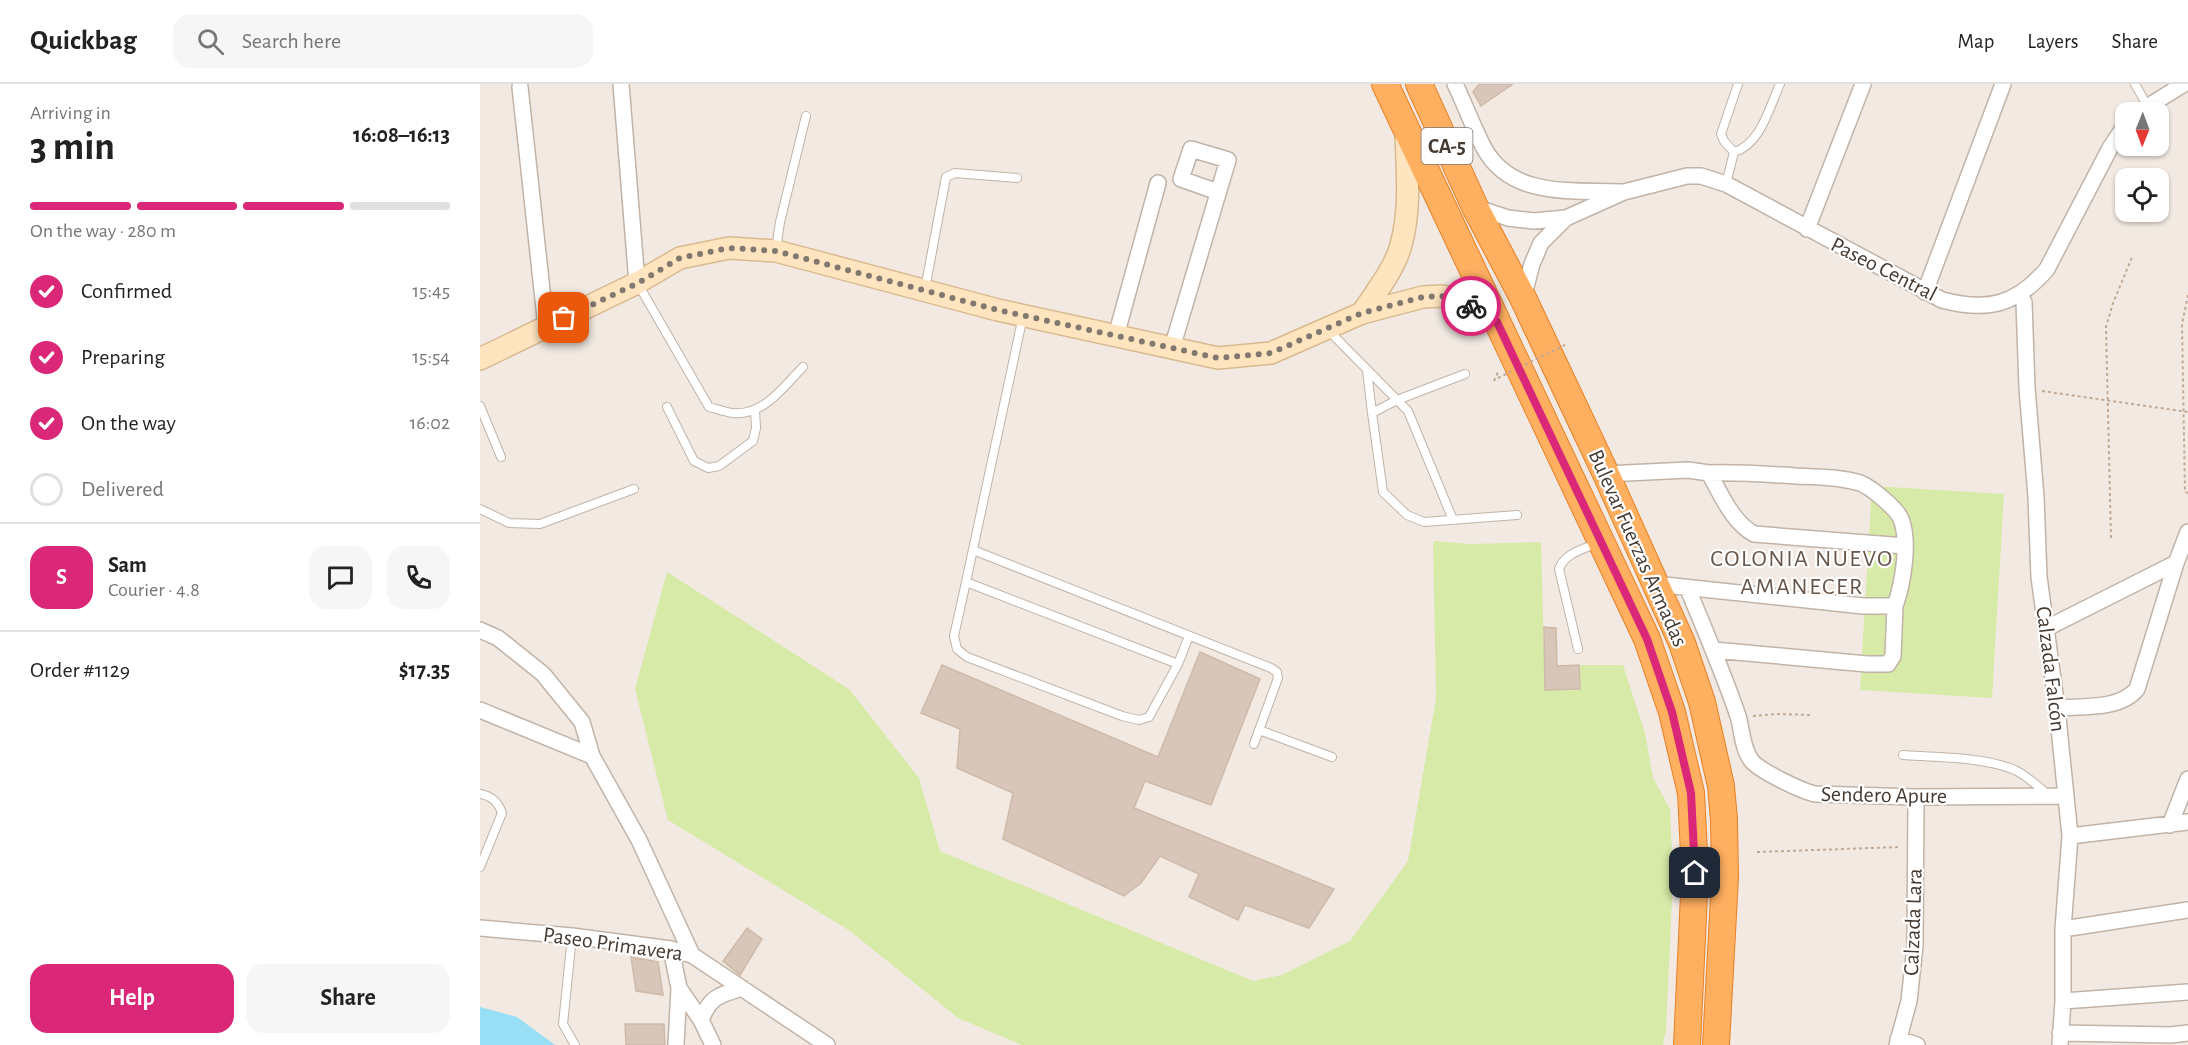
<!DOCTYPE html>
<html lang="en">
<head>
<meta charset="utf-8">
<style>
  body { margin:0; font-family:"Alegreya Sans",sans-serif; background:#f6f6f6; color:#222; height:100vh; display:flex; flex-direction:column; font-size:22px; white-space:nowrap }
  * { box-sizing:border-box; margin:0 }
  p { font-size:20px; color:#767676 }
  .icon { flex:none; width:33px; height:33px; fill:none; stroke:currentColor; stroke-width:2; stroke-linecap:round; stroke-linejoin:round }
  .map { position:relative; flex:1; overflow:hidden }
  .sheet { display:flex; flex-direction:column; background:#fff; width:480px }
  .sheet>* { flex:none }
  .needle { width:39px; rotate:181deg }
  .controls { position:absolute; left:1635px; top:18px; display:grid; gap:12px }
  .controls a { display:grid; place-items:center; width:54px; height:54px; border-radius:12px; background:#fff; box-shadow:0 2px 4px #0004; font-size:30px }
  .pin { position:absolute; display:grid; place-items:center; width:51px; height:51px; color:#fff; margin:-26px; border-radius:12px; box-shadow:0 3px 9px #0006 }
  .courier { position:absolute; display:grid; place-items:center; width:60px; height:60px; margin:-30px; border:4px solid #db2777; border-radius:50%; background:#fff; color:#222; box-shadow:0 2px 8px #0007 }
  .head em { font-style:normal; font-weight:700 }
  .head div { display:flex; flex-direction:column-reverse }
  .head { display:flex; align-items:center; justify-content:space-between; height:102px; padding:0 30px }
  h1 { font-size:39px; font-weight:700; line-height:45px }
  .bar { display:grid; grid-template-columns:repeat(4,1fr); gap:9px 6px; align-content:center; height:72px; padding:0 30px }
  .bar i { height:8px; border-radius:4px; background:#e0e0e0 }
  .bar .on { background:#db2777 }
  .bar p { grid-column:span 4 }
  .line { display:flex; align-items:center; gap:15px; padding:0 30px; border-top:2px solid #e0e0e0 }
  .line div { flex:1 }
  .round { display:grid; place-items:center; flex:none; width:63px; height:63px; border-radius:18px; background:#f6f6f6 }
  ol { padding:0 30px; list-style:none }
  li { display:flex; align-items:center; gap:18px; height:66px }
  li p { margin-inline-start:auto }
  li .icon { padding:6px; border-radius:50%; background:#db2777; color:#fff; stroke-width:4 }
  li:last-child { color:#767676 }
  li i { width:33px; height:33px; border:3px solid #e0e0e0; border-radius:50% }
  .primary-button { display:flex; gap:12px; margin-top:auto; padding:12px 30px }
  .primary-button a { flex:1; height:69px; border-radius:18px; background:#db2777; color:#fff; font-size:24px; font-weight:700; line-height:69px; text-align:center }
  .primary-button a+a { background:#f6f6f6; color:#222 }
  header { display:flex; align-items:center; gap:36px; box-sizing:border-box; height:84px; padding:0 30px; background:#fff; border-bottom:2px solid #e0e0e0 }
  header strong { font-size:28px }
  nav { display:flex; gap:33px; margin-inline-start:auto; font-size:21px }
  .search { width:420px; height:54px; background:#f6f6f6; display:flex; align-items:center; gap:15px; box-sizing:border-box; padding:0 21px; border-radius:18px; color:#767676; font-size:22px }
  main { display:flex; flex:1; min-height:0 }
  .map>svg:first-child { display:block }
</style>
</head>
<body>
<header>
<strong>Quickbag</strong>
<div class="search"><svg class="icon" aria-label="search" viewBox="0 0 24 24"><circle cx="10" cy="10" r="6"/><path d="M15 15l6 6"/></svg>Search here</div>
<nav><a>Map</a><a>Layers</a><a>Share</a></nav>
</header>
<main>
<section class="sheet">
<div class="head"><div><h1>3 min</h1><p>Arriving in</p></div><em>16:08–16:13</em></div>
<div class="bar"><i class="on"></i><i class="on"></i><i class="on"></i><i></i><p>On the way · 280 m</p></div>
<ol>
<li><svg class="icon" aria-label="check" viewBox="0 0 24 24"><path d="M5 12l5 5 9-10"/></svg>Confirmed<p>15:45</p></li>
<li><svg class="icon" aria-label="check" viewBox="0 0 24 24"><path d="M5 12l5 5 9-10"/></svg>Preparing<p>15:54</p></li>
<li><svg class="icon" aria-label="check" viewBox="0 0 24 24"><path d="M5 12l5 5 9-10"/></svg>On the way<p>16:02</p></li>
<li><i></i>Delivered</li>
</ol>
<div class="line" style="height:108px"><b class="round" style="background:#db2777;color:#fff">S</b><div><b>Sam</b><p>Courier · 4.8</p></div><a class="round"><svg class="icon" aria-label="chat" viewBox="0 0 24 24"><path d="M4 5h16v11H9l-5 4z"/></svg></a><a class="round"><svg class="icon" aria-label="phone" viewBox="0 0 24 24"><path d="M5 4h4l2 5-3 2q2 4 5 5l2-3 5 2v4C11 20 4 13 5 4z"/></svg></a></div>
<div class="line" style="height:78px"><div>Order #1129</div><b>$17.35</b></div>
<div class="primary-button"><a>Help</a><a>Share</a></div>
</section>
<div class="map">
<svg width="1708" height="961" viewBox="0 0 1708 961">
  <rect width="100%" height="100%" fill="#f2eae2"/>
  <path fill="#d7eaa7" d="M 1392,402 L 1524,410 L 1512,614 L 1380,606 Z
    M 953,457 L 990,460 L 1061,458 L 1065,606 L 1100,605 L 1099,581 L 1143,581 L 1165,649 L 1173,694 L 1190,725 L 1193,794 L 1186,945 L 1183,961 L 542,961 L 478,934 L 370,847 L 188,736 L 155,605 L 187,488 L 369,605 L 439,694 L 460,767 L 773,897 L 802,891 L 870,857 L 928,777 L 956,614 Z"/>
  <path fill="#98def4" d="M 0,923 L 37,933 L 75,961 L 0,961 Z"/>
  <path fill="#d7c6b9" stroke="#cfbaa9" stroke-width="1.5" d="M 999,0 L 1033,0 L 1001,22 L 993,8 Z
    M 1064,543 L 1076,544 L 1077,582 L 1099,581 L 1100,605 L 1065,606 Z
    M 720,568 L 780,595 L 731,721 L 665,697 L 654,724 L 854,805 L 829,844 L 765,821 L 758,836 L 709,813 L 719,790 L 680,772 L 661,799 L 644,812 L 523,755 L 533,709 L 477,684 L 480,645 L 441,629 L 462,581 L 678,673 Z
    M 267,844 L 282,855 L 260,891 L 243,877 Z
    M 151,873 L 178,878 L 183,911 L 156,907 Z
    M 145,940 L 184,940 L 185,961 L 146,961 Z"/>
  <g fill="none" stroke-linecap="round" stroke-linejoin="round">
    <g stroke="#c1b3a7" stroke-width="10">
      <path id="lane" d="M 1655,0 L 1668,23
        M 1254,68 L 1244,57 L 1241,50 L 1258,0
        M 1246,100 L 1254,68 C 1281,60 1289,24 1300,0
        M 296,165 L 300,138 L 326,32
        M 158,200 L 229,323 C 237,325 245,328 253,329 C 284,332 304,302 323,283
        M 445,205 L 466,93 L 475,89 L 537,94
        M 847,245 L 928,327 L 973,436
        M 887,286 L 892,329
        M 985,290 L 917,316 L 892,329 L 903,408 L 927,431 L 944,438 L 1037,431
        M 0,322 L 21,373
        M 187,323 L 214,377 L 228,384 L 239,382 L 273,357 L 276,344 L 275,326
        M 0,425 L 29,439 L 60,440 L 154,405
        M 493,466 L 791,584 L 797,588 L 798,594 L 774,660
        M 486,498 L 543,232
        M 1098,565 L 1079,485 C 1085,469 1102,466 1117,459
        M 698,580 L 486,498 L 474,552 L 477,565 L 487,573 L 642,632 L 659,636 L 669,633 L 698,580 L 709,552
        M 779,646 L 852,673
        M 1423,671 C 1456,673 1505,673 1535,686 C 1547,692 1558,702 1568,711
        M 0,710 C 12,712 18,718 22,729 L 0,783
        M 92,852 L 83,940 L 95,961"/>
    </g>
    <g stroke="#c1b3a7" stroke-width="18">
      <path id="street" d="M 141,0 L 157,199
        M 975,0 C 985,21 993,43 1004,64 C 1031,114 1092,106 1141,108
        M 40,3 L 66,243
        M 1659,28 L 1704,0
        M 995,123 L 1028,134 L 1054,137 L 1086,134 L 1144,108 L 1207,92 L 1221,92 L 1246,100 L 1462,216 C 1508,228 1536,221 1567,185 L 1630,64 L 1646,40
        M 1327,145 L 1383,0
        M 1445,208 L 1523,0
        M 1540,210 L 1544,218 L 1547,304 L 1556,413 L 1559,493 L 1577,624 L 1590,752 L 1583,845 L 1583,917 L 1580,961
        M 1043,214 L 1052,180 L 1061,159 L 1086,134
        M 636,252 L 678,99
        M 692,264 L 748,76 L 711,65 L 701,95 L 738,108
        M 1126,390 L 1208,386 L 1229,389 C 1241,410 1252,438 1274,450 L 1425,462
        M 1175,500 L 1383,522 L 1415,522 C 1423,499 1430,458 1421,435 C 1417,425 1391,403 1380,399 C 1359,393 1338,393 1316,392 C 1287,390 1258,388 1229,389
        M 1207,503 C 1225,546 1243,588 1258,632 C 1262,645 1262,664 1271,676 C 1278,686 1321,707 1335,710 L 1436,713 L 1586,712
        M 1567,544 L 1696,479
        M 0,546 L 18,554 L 63,590 L 102,638 L 112,672
        M 1234,566 L 1387,580 L 1408,580 L 1413,572 L 1415,522
        M 1577,624 C 1602,622 1640,626 1657,605 L 1696,479 L 1708,448
        M 0,626 L 112,672 L 159,756 L 212,871
        M 1690,741 L 1708,695
        M 1590,752 L 1708,738
        M 0,844 L 92,852 L 191,865 L 212,871 L 347,961
        M 1583,845 L 1708,826
        M 191,865 L 199,904 L 196,961
        M 199,904 L 221,936 L 233,961
        M 1583,917 L 1708,908
        M 221,936 C 230,913 239,911 262,904
        M 1580,949 L 1691,951 L 1708,949
        M 1418,955 L 1437,961
        M 1417,961 L 1429,917 L 1435,862 L 1436,713"/>
    </g>
    <g stroke="#d9b990" stroke-width="24">
      <path id="secondary" d="M 882,229 C 896,208 914,186 921,161 C 931,125 927,86 926,49
        M 0,275 L 157,199 L 200,174 L 249,164 L 296,167 L 518,226 L 738,274 L 791,269 L 882,229 L 943,213 L 962,212 L 982,217 L 1017,238"/>
    </g>
    <g stroke="#e78027" stroke-width="28">
      <path id="highway" d="M 905,0 L 1167,555 L 1192,628 L 1211,709 L 1215,789 L 1207,961
        M 939,0 L 995,123 L 1043,214 L 1126,390 L 1202,559 L 1222,618 L 1241,702 L 1244,736 L 1245,793 L 1236,961"/>
    </g>
    <path stroke="#c1a994" stroke-width="2" stroke-dasharray="3 3" stroke-linecap="butt" d="M 1708,211 L 1702,240 L 1705,408 L 1708,409
      M 1014,297 L 1018,288
      M 1562,307 L 1708,328
      M 1631,454 L 1626,243 L 1633,219 L 1653,171
      M 1273,632 L 1298,630 L 1330,631
      M 1277,768 L 1420,763"/>
    <use href="#lane" stroke="#fff" stroke-width="8"/>
    <use href="#street" stroke="#fff" stroke-width="15"/>
    <use href="#secondary" stroke="#ffe5bf" stroke-width="21"/>
    <use href="#highway" stroke="#ffaf60" stroke-width="26"/>
    <path stroke="#c1a994" stroke-width="2" stroke-dasharray="3 3" stroke-linecap="butt" d="M 1018,294 L 1087,260"/>
  </g>
  <g fill="none" stroke-linecap="round" stroke-linejoin="round">
    <path stroke="#817870" stroke-width="6" stroke-dasharray="0 10.8" d="M 84,234 L 158,199 L 200,174 L 249,164 L 296,167 L 518,226 L 738,274 L 791,269 L 882,229 L 943,213 L 962,212 L 982,217 L 991,222"/>
    <path stroke="#db2777" stroke-width="8" d="M 991,222 L 1017,238 L 1167,555 L 1192,628 L 1211,709 L 1215,789"/>
  </g>
  <g text-anchor="middle" dominant-baseline="central" stroke-width="4.5" stroke-linejoin="round" paint-order="stroke">
    <rect fill="#fff" stroke="#7c7570" stroke-width="1.5" x="941.5" y="44" width="51" height="36" rx="4.5"/>
    <g font-size="21" font-weight="bold" fill="#443a32">
      <text x="967" y="62">CA-5</text>
    </g>
    <g font-size="22" fill="#443a32" stroke="#fff">
      <text transform="translate(1404 185) rotate(27)">Paseo Central</text>
      <text transform="translate(1158 464) rotate(66)">Bulevar Fuerzas Armadas</text>
      <text transform="translate(1571 585) rotate(83)">Calzada Falcón</text>
      <text transform="translate(1404 711) rotate(1)">Sendero Apure</text>
      <text transform="translate(1433 838) rotate(-88)">Calzada Lara</text>
      <text transform="translate(133 860) rotate(8)">Paseo Primavera</text>
    </g>
    <g font-size="24" letter-spacing="1.5" fill="#675649" stroke="#fff">
      <text x="1322" y="475">COLONIA NUEVO<tspan x="1322" dy="28">AMANECER</tspan></text>
    </g>
  </g>
</svg>
<div class="controls">
<a><svg class="needle" viewBox="-14 -14 28 28"><path d="M0-13l5 13h-10z" fill="#e53935"/><path d="M0 13l5-13h-10z" fill="#767676"/></svg></a>
<a><svg class="icon" aria-label="locate" viewBox="0 0 24 24"><circle cx="12" cy="12" r="6"/><path d="M12 2v4M12 18v4M2 12h4M18 12h4"/></svg></a>
</div>
<div class="pin" style="left:84px;top:234px;background:#ea580c"><svg class="icon" aria-label="bag" viewBox="0 0 24 24"><path d="M5 8h14l-1 12H6zM9 8a3 3 0 0 1 6 0"/></svg></div>
<div class="pin" style="left:1215px;top:789px;background:#1f2937"><svg class="icon" aria-label="home" viewBox="0 0 24 24"><path d="M3 11l9-7 9 7M6 9v11h12V9"/></svg></div>
<div class="courier" style="left:991px;top:222px"><svg class="icon" aria-label="bike" viewBox="0 0 24 24"><circle cx="6" cy="16" r="4"/><circle cx="18" cy="16" r="4"/><path d="M6 16l4-8h5l3 8M10 8l3 8H6M13 5h3"/></svg></div>
</div>
</main>
</body>
</html>
